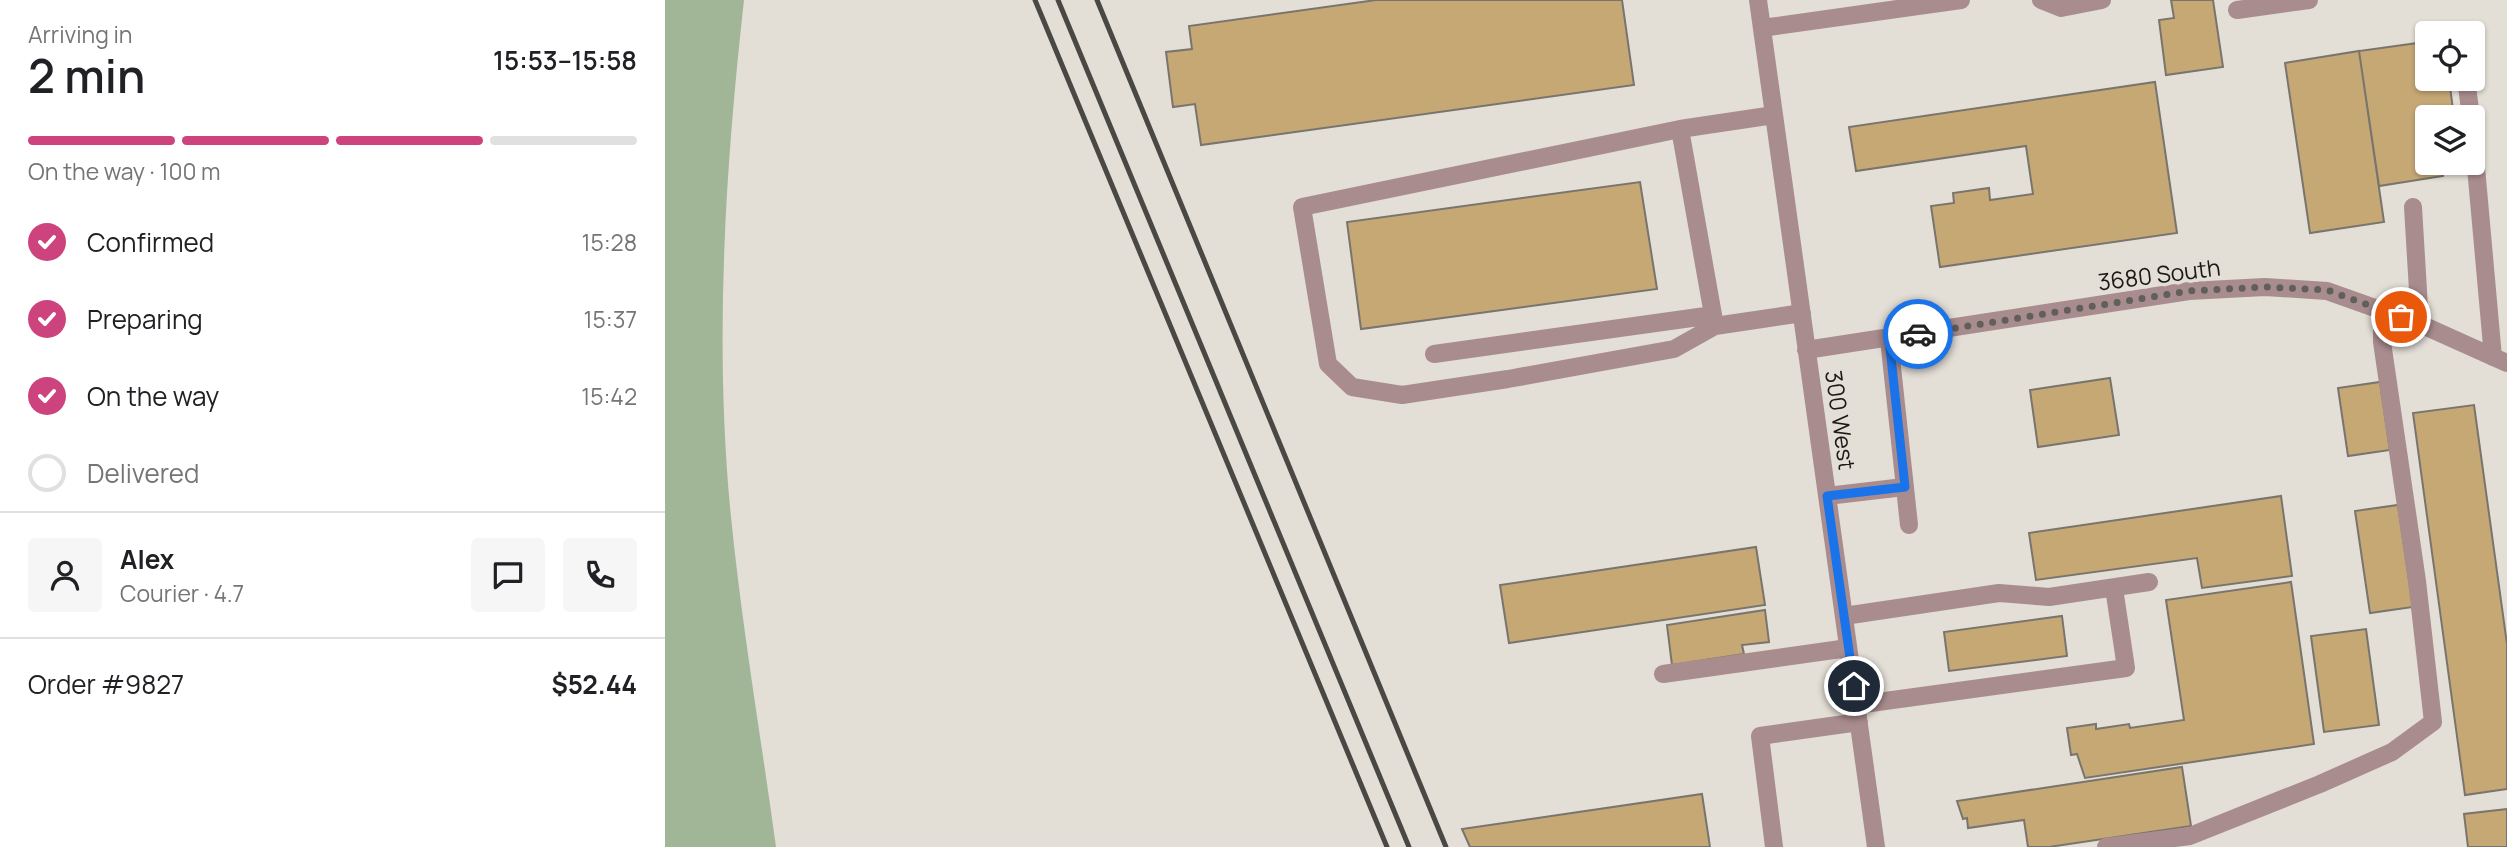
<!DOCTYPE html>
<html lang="en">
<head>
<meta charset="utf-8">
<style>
  body { margin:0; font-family:Manrope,sans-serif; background:#f6f6f6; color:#202124; height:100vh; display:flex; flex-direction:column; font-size:26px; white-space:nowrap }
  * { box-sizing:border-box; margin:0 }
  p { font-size:23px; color:#757577 }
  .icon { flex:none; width:38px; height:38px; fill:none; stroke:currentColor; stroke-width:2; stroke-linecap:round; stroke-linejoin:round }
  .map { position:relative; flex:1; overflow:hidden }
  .panel { display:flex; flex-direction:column; background:#fff; width:665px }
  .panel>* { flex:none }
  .tools { position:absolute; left:1750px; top:21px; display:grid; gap:14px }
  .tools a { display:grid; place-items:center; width:70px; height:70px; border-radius:7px; background:#fff; box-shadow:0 2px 5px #0004; font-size:35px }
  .pin { position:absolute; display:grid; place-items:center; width:60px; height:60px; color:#fff; margin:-30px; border:4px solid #fff; border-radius:50%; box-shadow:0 2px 7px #0007 }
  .courier { position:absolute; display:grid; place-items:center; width:70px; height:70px; margin:-35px; border:5px solid #1a73e8; border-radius:50%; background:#fff; color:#222; box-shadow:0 2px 9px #0007 }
  .summary em { font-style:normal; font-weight:600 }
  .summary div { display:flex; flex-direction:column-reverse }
  .summary { display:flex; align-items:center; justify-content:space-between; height:119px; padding:0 28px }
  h1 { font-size:46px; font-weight:600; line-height:52px }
  .bar { display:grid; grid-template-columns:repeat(4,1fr); gap:10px 7px; align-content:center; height:84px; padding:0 28px }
  .bar i { height:9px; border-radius:5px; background:#e0e0e0 }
  .bar .on { background:#cd437d }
  .bar p { grid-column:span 4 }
  .line { display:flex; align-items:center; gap:18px; padding:0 28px; border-top:2px solid #e0e0e0 }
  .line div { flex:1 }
  .round { display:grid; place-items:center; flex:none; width:74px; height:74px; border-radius:7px; background:#f6f6f6 }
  ol { padding:0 28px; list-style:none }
  li { display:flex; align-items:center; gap:21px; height:77px }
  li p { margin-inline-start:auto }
  li .icon { padding:7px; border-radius:50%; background:#cd437d; color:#fff; stroke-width:4 }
  li:last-child { color:#757577 }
  li i { width:38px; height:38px; border:4px solid #e0e0e0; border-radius:50% }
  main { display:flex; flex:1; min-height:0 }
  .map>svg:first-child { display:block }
</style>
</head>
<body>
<main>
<section class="panel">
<div class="summary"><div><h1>2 min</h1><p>Arriving in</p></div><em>15:53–15:58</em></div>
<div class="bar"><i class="on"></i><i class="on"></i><i class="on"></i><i></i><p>On the way · 100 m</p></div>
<ol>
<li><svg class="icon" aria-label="check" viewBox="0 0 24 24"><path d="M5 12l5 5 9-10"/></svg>Confirmed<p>15:28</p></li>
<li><svg class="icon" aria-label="check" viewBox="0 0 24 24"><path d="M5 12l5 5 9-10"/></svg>Preparing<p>15:37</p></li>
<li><svg class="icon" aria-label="check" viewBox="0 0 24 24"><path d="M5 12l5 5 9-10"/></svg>On the way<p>15:42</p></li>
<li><i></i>Delivered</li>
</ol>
<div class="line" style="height:126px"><a class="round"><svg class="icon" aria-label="person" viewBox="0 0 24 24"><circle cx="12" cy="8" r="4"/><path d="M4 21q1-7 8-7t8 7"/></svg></a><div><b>Alex</b><p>Courier · 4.7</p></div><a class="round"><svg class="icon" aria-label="chat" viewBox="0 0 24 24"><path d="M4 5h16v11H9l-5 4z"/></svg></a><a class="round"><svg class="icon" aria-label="phone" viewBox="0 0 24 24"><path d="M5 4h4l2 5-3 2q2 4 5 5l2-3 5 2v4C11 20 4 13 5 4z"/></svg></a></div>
<div class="line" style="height:91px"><div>Order #9827</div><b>$52.44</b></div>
</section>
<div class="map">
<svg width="1842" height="847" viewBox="0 0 1842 847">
  <rect width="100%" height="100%" fill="#e3ded6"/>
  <path fill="#a1b697" d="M 0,0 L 79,0 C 60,170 49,346 66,517 C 77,627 96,737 111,847 L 0,847 Z"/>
  <path fill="#c6a875" stroke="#79756e" stroke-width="2" d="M 711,0 L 957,0 L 969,85 L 536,145 L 530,104 L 508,107 L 501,52 L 527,49 L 524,26 Z
    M 1506,0 L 1548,0 L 1558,67 L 1501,75 L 1494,20 L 1509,18 Z
    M 1760,42 L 1762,79 L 1784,79 L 1789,117 L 1762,117 L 1762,163 L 1796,163 L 1796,166 L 1777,168 L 1778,176 L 1714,186 L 1694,51 Z
    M 1694,51 L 1719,222 L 1645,233 L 1620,63 Z
    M 1490,82 L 1512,233 L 1275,267 L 1266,206 L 1289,203 L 1288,193 L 1324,188 L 1325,200 L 1368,194 L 1361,146 L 1191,171 L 1184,127 Z
    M 975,182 L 992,289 L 696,329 L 682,222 Z
    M 1445,378 L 1454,435 L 1373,447 L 1365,390 Z
    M 1715,382 L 1725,450 L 1683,456 L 1673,388 Z
    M 1809,405 L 1842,644 L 1842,789 L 1800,795 L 1748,413 Z
    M 1616,496 L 1627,576 L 1537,588 L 1532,558 L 1371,580 L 1364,533 Z
    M 1733,505 L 1748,607 L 1705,613 L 1690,511 Z
    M 1091,547 L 1100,605 L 844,643 L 835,585 Z
    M 1626,582 L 1649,744 L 1420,778 L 1412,754 L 1406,755 L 1402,728 L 1431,724 L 1431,729 L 1464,724 L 1465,728 L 1519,720 L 1501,600 Z
    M 1100,610 L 1104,642 L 1077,645 L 1079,654 L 1007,665 L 1002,625 Z
    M 1397,616 L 1402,656 L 1284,671 L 1279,632 Z
    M 1701,629 L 1714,725 L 1659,732 L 1646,636 Z
    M 1517,767 L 1526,826 L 1384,847 L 1363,847 L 1359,820 L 1303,828 L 1302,818 L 1298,819 L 1292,801 Z
    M 1037,794 L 1045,847 L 805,847 L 797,829 Z
    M 1842,809 L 1842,847 L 1803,847 L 1799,814 Z"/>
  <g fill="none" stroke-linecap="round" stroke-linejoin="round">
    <path stroke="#a98c8e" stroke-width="18" d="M 1093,0 L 1211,847
      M 1376,0 L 1396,8 L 1437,0
      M 1572,10 L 1644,0
      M 1097,28 L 1296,0
      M 1801,79 L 1806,117
      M 1015,129 L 1050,326 L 1137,313
      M 1808,134 L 1828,357
      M 1748,207 L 1755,324
      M 1050,326 L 1009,349 L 843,379 L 737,395 L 687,387 L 663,364 L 637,207 L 1015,129 L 1109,115
      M 1224,339 L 1244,525
      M 1141,350 L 1524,291 L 1600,287 L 1662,291 L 1755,324 L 1842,363
      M 769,354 L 1048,315
      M 1162,496 L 1239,487
      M 1179,616 L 1334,593 L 1384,597 L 1484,582
      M 998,674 L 1183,648
      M 1191,705 L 1461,668 L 1449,588
      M 1109,847 L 1095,736 L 1194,722
      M 1441,847 L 1525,836 L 1655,784 L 1727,752 L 1768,722 L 1752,581 L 1717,342 L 1717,310"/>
    <path stroke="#4a4844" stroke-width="5" d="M 370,0 L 722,847
      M 393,0 L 744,847
      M 432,0 L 781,847"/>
  </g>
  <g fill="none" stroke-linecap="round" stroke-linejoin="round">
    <path stroke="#615f5a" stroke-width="7" stroke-dasharray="0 12.6" d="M 1253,334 L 1524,291 L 1600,287 L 1662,290 L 1736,317"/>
    <path stroke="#1a73e8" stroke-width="9" d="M 1189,686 L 1162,496 L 1240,487 L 1224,339 L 1253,334"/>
  </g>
  <g text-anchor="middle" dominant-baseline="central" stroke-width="7" stroke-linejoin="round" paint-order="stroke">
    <g font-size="23" fill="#1b1a17" stroke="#e3ded6">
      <text transform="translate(1494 274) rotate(-7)">3680 South</text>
      <text transform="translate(1176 420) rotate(82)">300 West</text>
    </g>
  </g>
</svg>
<div class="tools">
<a><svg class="icon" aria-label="locate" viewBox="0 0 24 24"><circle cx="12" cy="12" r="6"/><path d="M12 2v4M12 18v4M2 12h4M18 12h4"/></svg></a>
<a><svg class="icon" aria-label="layers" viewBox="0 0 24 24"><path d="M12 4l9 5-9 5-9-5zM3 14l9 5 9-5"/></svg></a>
</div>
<div class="pin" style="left:1736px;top:317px;background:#ea580c"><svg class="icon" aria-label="bag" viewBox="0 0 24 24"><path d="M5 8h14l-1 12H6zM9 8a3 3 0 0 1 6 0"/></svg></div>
<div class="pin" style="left:1189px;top:686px;background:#1f2937"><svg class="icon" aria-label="home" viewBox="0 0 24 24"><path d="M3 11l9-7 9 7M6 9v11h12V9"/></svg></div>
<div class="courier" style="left:1253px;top:334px"><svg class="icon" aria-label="car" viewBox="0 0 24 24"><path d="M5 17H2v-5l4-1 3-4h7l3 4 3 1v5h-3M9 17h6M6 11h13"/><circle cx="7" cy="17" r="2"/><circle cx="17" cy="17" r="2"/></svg></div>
</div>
</main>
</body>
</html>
